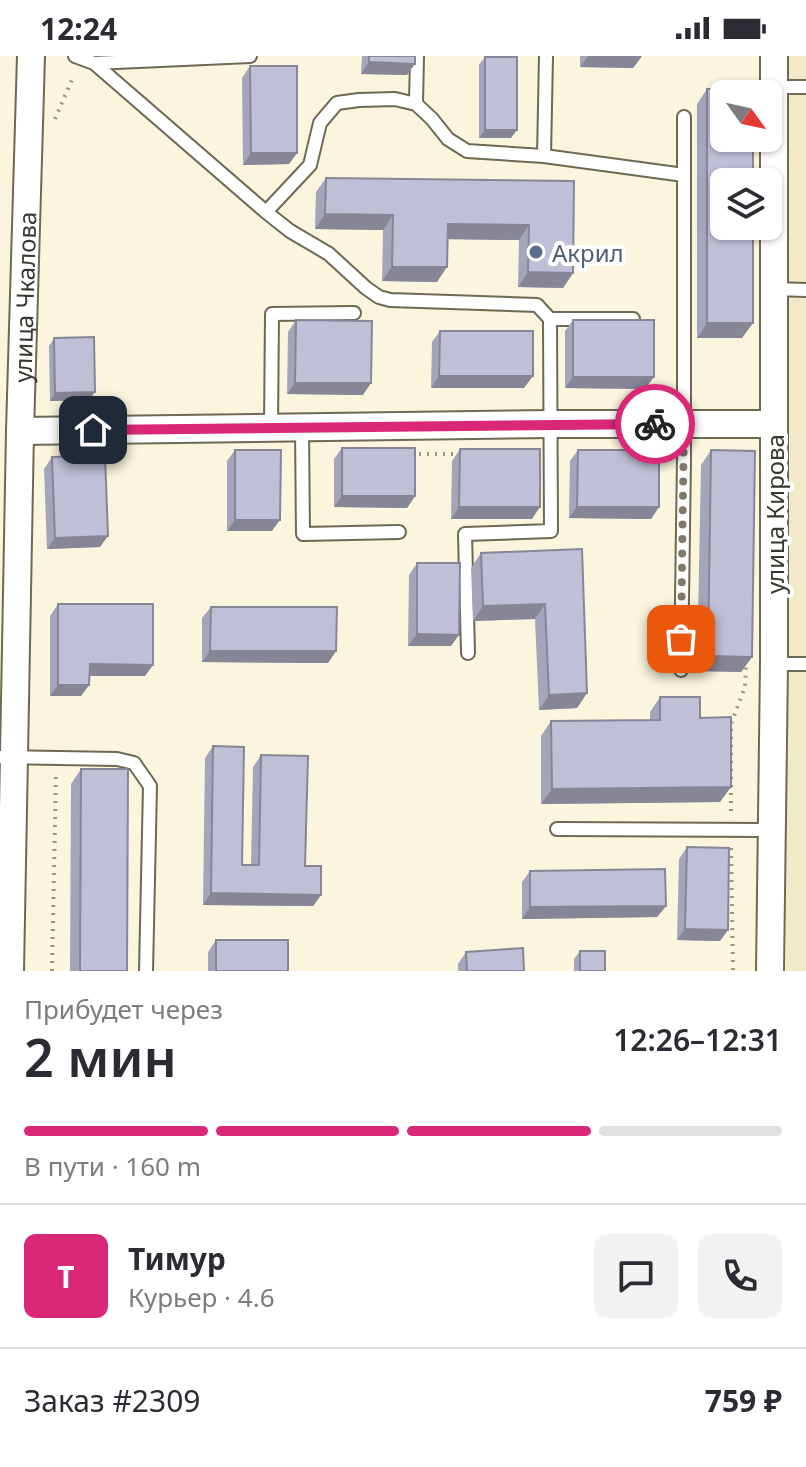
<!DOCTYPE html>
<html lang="ru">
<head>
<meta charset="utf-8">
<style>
  body { margin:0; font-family:"Noto Sans",sans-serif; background:#f2f2f3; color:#2b2b33; height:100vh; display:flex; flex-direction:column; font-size:30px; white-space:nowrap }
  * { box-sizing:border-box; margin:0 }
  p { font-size:26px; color:#7c7c81 }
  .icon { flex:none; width:44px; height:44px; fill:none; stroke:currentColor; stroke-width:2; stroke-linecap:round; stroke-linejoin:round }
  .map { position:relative; height:915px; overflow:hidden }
  .details { display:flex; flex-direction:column; background:#fff; flex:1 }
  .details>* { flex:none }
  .needle { width:52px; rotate:123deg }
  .controls { position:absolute; left:710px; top:24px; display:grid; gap:16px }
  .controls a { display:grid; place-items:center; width:72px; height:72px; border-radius:12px; background:#fff; box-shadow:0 2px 6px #0004; font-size:40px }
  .pin { position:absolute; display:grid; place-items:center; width:68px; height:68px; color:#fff; margin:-34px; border-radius:16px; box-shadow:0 4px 12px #0006 }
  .courier { position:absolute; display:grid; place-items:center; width:80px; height:80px; margin:-40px; border:6px solid #db2777; border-radius:50%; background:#fff; color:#222; box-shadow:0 2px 10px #0007 }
  .headline em { font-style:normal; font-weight:600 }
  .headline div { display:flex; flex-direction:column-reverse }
  .headline { display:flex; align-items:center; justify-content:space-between; height:136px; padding:0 24px }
  h1 { font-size:52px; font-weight:600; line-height:60px }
  .bar { display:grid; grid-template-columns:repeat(4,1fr); gap:12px 8px; align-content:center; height:96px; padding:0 24px }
  .bar i { height:10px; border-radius:6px; background:#e1e1e2 }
  .bar .active { background:#db2777 }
  .bar p { grid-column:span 4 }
  .line { display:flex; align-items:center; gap:20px; padding:0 24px; border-top:2px solid #e1e1e2 }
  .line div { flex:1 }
  .round { display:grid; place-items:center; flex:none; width:84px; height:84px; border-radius:12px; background:#f2f2f3 }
  .status { display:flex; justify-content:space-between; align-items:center; height:56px; padding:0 40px; background:#fff; direction:ltr }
  .status svg { height:22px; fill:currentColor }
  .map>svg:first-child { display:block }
</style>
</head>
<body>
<div class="status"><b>12:24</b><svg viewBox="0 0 49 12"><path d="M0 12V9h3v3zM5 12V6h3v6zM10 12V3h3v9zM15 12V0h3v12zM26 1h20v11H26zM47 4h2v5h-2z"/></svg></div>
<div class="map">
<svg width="806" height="915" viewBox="0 0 806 915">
  <rect width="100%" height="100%" fill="#faf5dc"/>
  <path fill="#f1eac9" d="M 785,0 L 806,0 L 806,915 L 786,915 Z"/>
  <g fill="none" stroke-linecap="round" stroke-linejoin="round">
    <g stroke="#6e6954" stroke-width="16">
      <path id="lane" d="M 75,0 L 94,7 L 266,156 L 290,175 L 329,198 L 366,232 L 379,241 L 390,244 L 537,249 L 550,263 L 551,475 L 465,478 L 468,597
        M 94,7 L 250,0
        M 774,31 L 806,31
        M 416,48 L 417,0
        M 544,100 L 684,119
        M 266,156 L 310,109 L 320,67 L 337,47 L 359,44 L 395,43 L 416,48 L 432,63 L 448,83 L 467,95 L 544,100 L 546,0
        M 774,233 L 806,234
        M 550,263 L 633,263
        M 271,371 L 272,258 L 354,257
        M 302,371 L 303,478 L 399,476
        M 774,608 L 806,608
        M 681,614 L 684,402 L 684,61
        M 0,701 L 117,703 L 134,707 L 150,730 L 146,915
        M 557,773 L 772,774"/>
    </g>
    <g stroke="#6e6954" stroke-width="30">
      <g id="street">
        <path d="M 20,375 L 552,368 L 774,368"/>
        <path id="s1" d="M 10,915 L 20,375 L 31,0"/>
        <path d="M 770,915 L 774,608 L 774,0"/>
      </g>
    </g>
    <path stroke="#9a9685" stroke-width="4" stroke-dasharray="2 6" stroke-linecap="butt" d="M 55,63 L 74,19
      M 411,398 L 458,398
      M 731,755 L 731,668 L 745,631 L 746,607
      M 731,792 L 733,915
      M 52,915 L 56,717"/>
    <use href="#lane" stroke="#fff" stroke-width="12"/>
    <use href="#street" stroke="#fff" stroke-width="26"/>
  </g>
  <path fill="#a4a5ba" d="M 362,0 L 415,0 L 407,19 L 361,18 Z
    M 580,0 L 642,0 L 633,12 L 580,11 Z
    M 485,1 L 511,82 L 479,82 L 479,9 Z
    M 250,10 L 297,97 L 289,108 L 243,109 L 242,22 Z
    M 707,33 L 742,282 L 697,282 L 697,48 Z
    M 326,122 L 574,125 L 573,217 L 563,232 L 518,231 L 519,184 L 447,183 L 437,226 L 382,225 L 383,174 L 315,173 L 316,136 Z
    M 296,264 L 363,339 L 287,338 L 288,276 Z
    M 573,264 L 645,333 L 565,332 L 565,275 Z
    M 440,275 L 524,332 L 431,332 L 432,286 Z
    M 54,282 L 95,336 L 89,344 L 50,345 L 49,290 Z
    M 342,392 L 415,440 L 407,452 L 334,451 L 334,403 Z
    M 460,393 L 532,463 L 451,463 L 452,405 Z
    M 235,394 L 272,475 L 227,475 L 227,405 Z
    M 578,394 L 659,451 L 651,463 L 569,462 L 570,405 Z
    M 711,394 L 752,601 L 741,616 L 697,615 L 701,409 Z
    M 52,401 L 100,491 L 47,493 L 44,413 Z
    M 582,493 L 587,637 L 577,652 L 539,654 L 535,563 L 473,565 L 471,512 L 481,497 Z
    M 417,507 L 451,590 L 408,590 L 409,519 Z
    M 58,548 L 145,620 L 90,620 L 89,629 L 81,640 L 50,640 L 50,560 Z
    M 211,551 L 336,595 L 328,607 L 202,606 L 202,562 Z
    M 660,641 L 700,662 L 720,746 L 541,748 L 541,680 L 551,665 L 650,664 L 650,656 Z
    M 213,690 L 242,809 L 251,809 L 253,711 L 261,699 L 305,810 L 321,839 L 313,850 L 203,849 L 205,702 Z
    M 81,713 L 127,915 L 70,915 L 71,728 Z
    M 687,791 L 720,885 L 677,884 L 679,803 Z
    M 530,815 L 666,850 L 657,861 L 522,863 L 522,826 Z
    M 216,884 L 288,915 L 208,915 L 208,896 Z
    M 580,895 L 605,915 L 574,915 L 574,903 Z
    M 466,896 L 524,915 L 458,915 L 458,908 Z"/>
  <path fill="#868697" d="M 588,0 L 642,0 L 633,12 L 580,11 Z
    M 369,6 L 415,8 L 407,19 L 361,18 Z
    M 485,74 L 517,74 L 511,82 L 479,82 Z
    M 251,97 L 297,97 L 289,108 L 243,109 Z
    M 325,158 L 393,159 L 383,174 L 315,173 Z
    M 448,168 L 529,169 L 519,184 L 437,183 Z
    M 392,211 L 447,211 L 437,226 L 382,225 Z
    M 528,216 L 573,217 L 563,232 L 518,231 Z
    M 707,267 L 753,267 L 742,282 L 697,282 Z
    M 439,320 L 533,320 L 524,332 L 431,332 Z
    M 573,321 L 654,321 L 645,333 L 565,332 Z
    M 295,327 L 371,327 L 363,339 L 287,338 Z
    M 95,336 L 89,344 L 50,345 L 55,337 Z
    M 342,440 L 415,440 L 407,452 L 334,451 Z
    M 459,451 L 540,451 L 532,463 L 451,463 Z
    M 577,451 L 659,451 L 651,463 L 569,462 Z
    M 235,464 L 280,464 L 272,475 L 227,475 Z
    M 108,480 L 100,491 L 47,493 L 55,482 Z
    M 545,548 L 535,563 L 473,565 L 483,550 Z
    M 417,578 L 459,579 L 451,590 L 408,590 Z
    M 210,595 L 336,595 L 328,607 L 202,606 Z
    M 708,600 L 752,601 L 741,616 L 697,615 Z
    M 90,608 L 153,609 L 145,620 L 82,620 Z
    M 58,629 L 89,629 L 81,640 L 50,640 Z
    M 587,637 L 577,652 L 539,654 L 549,639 Z
    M 731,731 L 720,746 L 541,748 L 552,733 Z
    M 211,837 L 321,839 L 313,850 L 203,849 Z
    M 666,850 L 657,861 L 522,863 L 530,851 Z
    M 685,873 L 728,874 L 720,885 L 677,884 Z"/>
  <path fill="#bfc0d8" stroke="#868697" stroke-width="2" d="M 369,0 L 415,0 L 415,8 L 369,6 Z
    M 485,1 L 517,1 L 517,74 L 485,74 Z
    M 250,10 L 297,10 L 297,97 L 251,97 Z
    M 707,33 L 753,33 L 753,38 L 724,38 L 724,82 L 753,82 L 753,126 L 724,126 L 724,170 L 753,170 L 753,267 L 707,267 Z
    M 326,122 L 574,125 L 573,217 L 528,216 L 529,169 L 448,168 L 447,211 L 392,211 L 393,159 L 325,158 Z
    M 296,264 L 372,265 L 371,327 L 295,327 Z
    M 573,264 L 654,264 L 654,321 L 573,321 Z
    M 440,275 L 533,275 L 533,320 L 439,320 Z
    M 94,281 L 95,336 L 55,337 L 54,282 Z
    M 342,392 L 415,392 L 415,440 L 342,440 Z
    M 460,393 L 540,393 L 540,451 L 459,451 Z
    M 235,394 L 281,394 L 280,464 L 235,464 Z
    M 578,394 L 659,394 L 659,451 L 577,451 Z
    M 711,394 L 755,395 L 752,601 L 708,600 Z
    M 105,399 L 108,480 L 55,482 L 52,401 Z
    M 582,493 L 587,637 L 549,639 L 545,548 L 483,550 L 481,497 Z
    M 417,507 L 460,507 L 459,579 L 417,578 Z
    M 58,548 L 153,548 L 153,609 L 90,608 L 89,629 L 58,629 Z
    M 211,551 L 337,551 L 336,595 L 210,595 Z
    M 660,641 L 700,641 L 700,662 L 731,661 L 731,731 L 552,733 L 551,665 L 660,664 Z
    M 213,690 L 244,691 L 242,809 L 259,809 L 261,699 L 308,700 L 305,810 L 321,810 L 321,839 L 211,837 Z
    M 81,713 L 128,713 L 127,915 L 80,915 Z
    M 687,791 L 729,792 L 728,874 L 685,873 Z
    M 665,813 L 666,850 L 530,851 L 530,815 Z
    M 216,884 L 288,884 L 288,915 L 216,915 Z
    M 523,892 L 524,915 L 467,915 L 466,896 Z
    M 580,895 L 605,895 L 605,915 L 580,915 Z"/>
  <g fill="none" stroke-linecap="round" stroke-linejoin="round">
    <path stroke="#7d7a6b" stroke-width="8" stroke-dasharray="0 14.4" d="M 655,368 L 684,368 L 681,583"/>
    <path stroke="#db2777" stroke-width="10" d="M 93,374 L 655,368"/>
  </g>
  <circle fill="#5c6f8a" stroke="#fff" stroke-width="3" cx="536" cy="196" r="8"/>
  <g text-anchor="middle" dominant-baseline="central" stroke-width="8" stroke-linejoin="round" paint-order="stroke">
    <g font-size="24" fill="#4e5e75" stroke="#fff" text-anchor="start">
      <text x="552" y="196">Акрил</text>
    </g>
    <g font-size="24" fill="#3a372e" stroke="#fff">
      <text stroke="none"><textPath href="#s1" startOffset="674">улица Чкалова</textPath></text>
      <text transform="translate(774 458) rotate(-90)">улица Кирова</text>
    </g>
  </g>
</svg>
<div class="controls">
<a><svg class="needle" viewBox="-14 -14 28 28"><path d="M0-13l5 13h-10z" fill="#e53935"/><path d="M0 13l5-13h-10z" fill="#7c7c81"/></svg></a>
<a><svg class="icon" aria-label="layers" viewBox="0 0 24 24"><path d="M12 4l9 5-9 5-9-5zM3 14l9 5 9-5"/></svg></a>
</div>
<div class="pin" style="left:681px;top:583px;background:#ea580c"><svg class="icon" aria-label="bag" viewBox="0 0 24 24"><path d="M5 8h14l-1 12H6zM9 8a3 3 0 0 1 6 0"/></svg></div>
<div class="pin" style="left:93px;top:374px;background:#1f2937"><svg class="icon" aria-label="home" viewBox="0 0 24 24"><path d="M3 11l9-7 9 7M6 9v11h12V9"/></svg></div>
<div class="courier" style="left:655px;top:368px"><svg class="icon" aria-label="bike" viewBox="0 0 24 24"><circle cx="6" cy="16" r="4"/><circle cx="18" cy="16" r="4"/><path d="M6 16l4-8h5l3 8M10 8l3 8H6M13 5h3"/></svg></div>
</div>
<section class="details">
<div class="headline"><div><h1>2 мин</h1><p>Прибудет через</p></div><em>12:26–12:31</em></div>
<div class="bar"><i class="active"></i><i class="active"></i><i class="active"></i><i></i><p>В пути · 160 m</p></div>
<div class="line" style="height:144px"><b class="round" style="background:#db2777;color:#fff">Т</b><div><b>Тимур</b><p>Курьер · 4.6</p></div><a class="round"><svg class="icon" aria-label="chat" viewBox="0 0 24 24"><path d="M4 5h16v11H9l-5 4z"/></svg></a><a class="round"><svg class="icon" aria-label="phone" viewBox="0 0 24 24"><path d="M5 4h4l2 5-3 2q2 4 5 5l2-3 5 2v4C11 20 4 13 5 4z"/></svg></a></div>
<div class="line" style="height:104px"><div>Заказ #2309</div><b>759 ₽</b></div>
</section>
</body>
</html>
